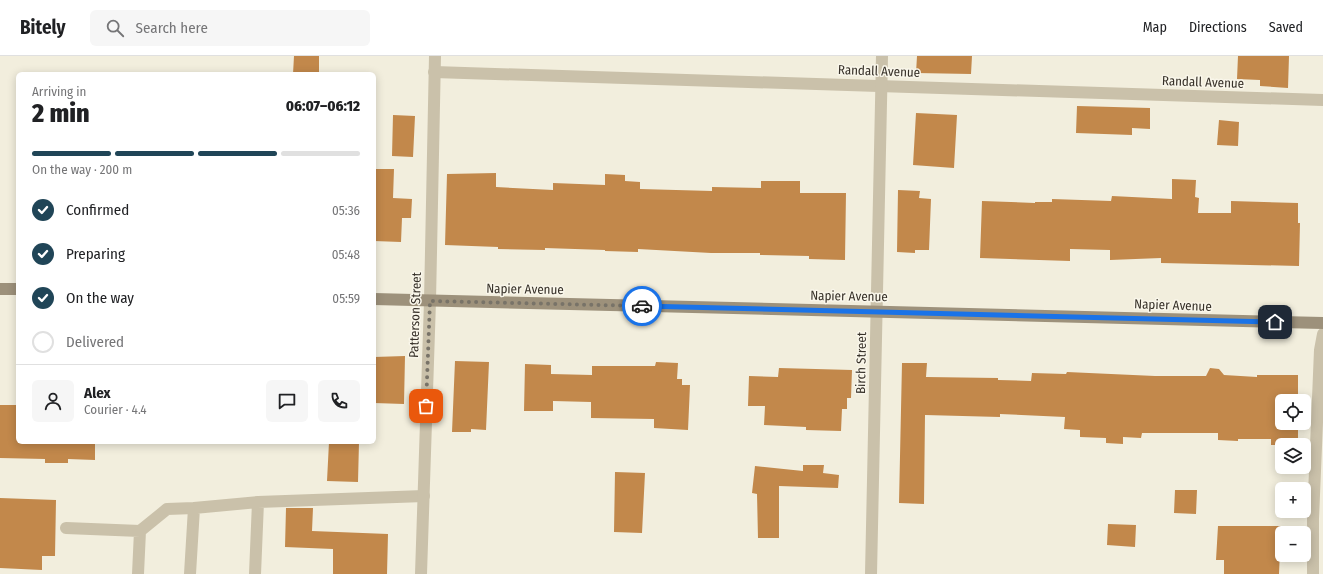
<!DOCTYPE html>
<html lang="en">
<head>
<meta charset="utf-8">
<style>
  body { margin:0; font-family:"Fira Sans Condensed",sans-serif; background:#f6f6f6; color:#202124; height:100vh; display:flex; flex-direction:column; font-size:15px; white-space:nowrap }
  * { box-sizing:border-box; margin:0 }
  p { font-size:13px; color:#757577 }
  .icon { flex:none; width:22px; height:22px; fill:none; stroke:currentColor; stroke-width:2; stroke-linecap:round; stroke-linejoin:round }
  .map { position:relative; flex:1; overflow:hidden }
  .drawer { position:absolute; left:16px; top:16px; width:360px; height:372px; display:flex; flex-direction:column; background:#fff; border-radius:6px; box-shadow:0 2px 10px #0003 }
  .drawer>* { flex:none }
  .fabs { position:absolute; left:1275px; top:338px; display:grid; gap:8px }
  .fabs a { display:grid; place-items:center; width:36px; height:36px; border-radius:6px; background:#fff; box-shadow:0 2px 10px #0003; font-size:20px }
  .pin { position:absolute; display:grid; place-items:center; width:34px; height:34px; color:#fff; margin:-17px; border-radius:8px; box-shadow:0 2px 6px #0006 }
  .courier { position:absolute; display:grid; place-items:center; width:40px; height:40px; margin:-20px; border:3px solid #1a73e8; border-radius:50%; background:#fff; color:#222; box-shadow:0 1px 5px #0007 }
  .summary em { font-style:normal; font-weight:800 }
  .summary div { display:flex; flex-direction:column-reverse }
  .summary { display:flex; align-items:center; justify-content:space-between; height:68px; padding:0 16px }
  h1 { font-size:26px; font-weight:800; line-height:30px }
  .bar { display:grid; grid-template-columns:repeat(4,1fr); gap:6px 4px; align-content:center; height:48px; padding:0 16px }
  .bar i { height:5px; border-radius:3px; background:#e0e0e0 }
  .bar .on { background:#204557 }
  .bar p { grid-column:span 4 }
  .line { display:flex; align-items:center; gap:10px; padding:0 16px; border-top:1px solid #e0e0e0 }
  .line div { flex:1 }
  .round { display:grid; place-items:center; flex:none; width:42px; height:42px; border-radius:6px; background:#f6f6f6 }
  ol { padding:0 16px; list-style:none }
  li { display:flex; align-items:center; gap:12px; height:44px }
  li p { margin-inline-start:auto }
  li .icon { padding:4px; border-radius:50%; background:#204557; color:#fff; stroke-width:4 }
  li:last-child { color:#757577 }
  li i { width:22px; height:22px; border:2px solid #e0e0e0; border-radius:50% }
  header { display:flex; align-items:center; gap:24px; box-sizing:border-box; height:56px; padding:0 20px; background:#fff; border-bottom:1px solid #e0e0e0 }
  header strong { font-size:19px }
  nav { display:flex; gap:22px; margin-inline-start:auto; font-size:14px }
  .search { width:280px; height:36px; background:#f6f6f6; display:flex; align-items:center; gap:10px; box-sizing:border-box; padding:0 14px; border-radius:6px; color:#757577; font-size:15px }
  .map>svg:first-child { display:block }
</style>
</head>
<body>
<header>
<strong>Bitely</strong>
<div class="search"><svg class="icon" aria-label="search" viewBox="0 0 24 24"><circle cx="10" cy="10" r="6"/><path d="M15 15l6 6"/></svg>Search here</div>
<nav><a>Map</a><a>Directions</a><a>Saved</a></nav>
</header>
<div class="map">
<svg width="1323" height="518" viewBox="0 0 1323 518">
  <rect width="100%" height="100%" fill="#f2eedd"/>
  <path fill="#c2884b" d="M 294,0 L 319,0 L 319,18 L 293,18 Z
    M 917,0 L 972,0 L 971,18 L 916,17 Z
    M 1238,0 L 1289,0 L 1288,32 L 1260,30 L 1260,24 L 1237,23 Z
    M 1077,50 L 1150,52 L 1150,73 L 1132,72 L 1132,79 L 1076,77 Z
    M 916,57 L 957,59 L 954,112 L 913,109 Z
    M 393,59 L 415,60 L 413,101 L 392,100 Z
    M 1219,64 L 1239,66 L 1238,90 L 1217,89 Z
    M 374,113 L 394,113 L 393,142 L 412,143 L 411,162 L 402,162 L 401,186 L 374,185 Z
    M 496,117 L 496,131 L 553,134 L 553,127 L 605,129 L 605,118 L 625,119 L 625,125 L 640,126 L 640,133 L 712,135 L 712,131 L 761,132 L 761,125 L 800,125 L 800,137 L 846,137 L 845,204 L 809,203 L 809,200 L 760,199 L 760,197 L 711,197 L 638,193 L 638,196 L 605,195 L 605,194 L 545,192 L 545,194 L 498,193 L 498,191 L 445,189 L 447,118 Z
    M 1172,123 L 1196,124 L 1195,141 L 1199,142 L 1198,157 L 1231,157 L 1231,145 L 1298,147 L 1298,167 L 1300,167 L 1299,210 L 1161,207 L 1161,202 L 1110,204 L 1110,194 L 1070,193 L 1070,205 L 980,202 L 982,145 L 1035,147 L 1035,146 L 1052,146 L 1052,143 L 1111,145 L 1112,140 L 1172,143 Z
    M 898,134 L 920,135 L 919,142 L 931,143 L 929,194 L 915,194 L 915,197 L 897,196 Z
    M 405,300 L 404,348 L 374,347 L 374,301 Z
    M 455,305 L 489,306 L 486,374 L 471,373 L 471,376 L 452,376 Z
    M 656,306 L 678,307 L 677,323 L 682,323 L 682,329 L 690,329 L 688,374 L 654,372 L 654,363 L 591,362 L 591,346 L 553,345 L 553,355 L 524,355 L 525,308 L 551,309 L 551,318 L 592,319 L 592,310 L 655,310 Z
    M 902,307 L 927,307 L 926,321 L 998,322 L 998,324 L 1031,325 L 1032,317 L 1066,318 L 1067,316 L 1155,320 L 1206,320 L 1210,312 L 1219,313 L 1224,319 L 1257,321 L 1257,319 L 1298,319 L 1298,345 L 1282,345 L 1282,367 L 1298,367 L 1298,389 L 1271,389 L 1271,383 L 1238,383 L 1238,385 L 1218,384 L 1218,377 L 1142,377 L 1141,382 L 1123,381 L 1123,388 L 1106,387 L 1106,382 L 1080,381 L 1080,374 L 1064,373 L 1065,361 L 1000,358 L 1000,361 L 925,359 L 924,448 L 899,447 Z
    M 779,312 L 852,314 L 851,342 L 847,342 L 847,353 L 842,353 L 841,375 L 806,374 L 806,371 L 764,369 L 765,350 L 748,350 L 749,320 L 778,321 Z
    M 0,349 L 18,349 L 18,386 L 95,386 L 95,404 L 68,403 L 68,407 L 45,407 L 45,403 L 0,402 Z
    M 329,386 L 359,386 L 358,426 L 327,425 Z
    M 803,409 L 824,409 L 823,417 L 839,419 L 838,432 L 779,430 L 779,482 L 758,482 L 757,438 L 752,437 L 755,410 L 803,415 Z
    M 615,416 L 645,417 L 642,477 L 614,476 Z
    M 1175,434 L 1197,434 L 1196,458 L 1174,457 Z
    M 0,442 L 56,444 L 55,500 L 42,500 L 42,514 L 0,512 Z
    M 286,452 L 313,452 L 312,475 L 388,478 L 387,518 L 333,518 L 333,493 L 285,491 Z
    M 1108,468 L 1136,469 L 1135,491 L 1107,489 Z
    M 1218,470 L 1281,470 L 1279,518 L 1224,518 L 1224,504 L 1216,504 Z"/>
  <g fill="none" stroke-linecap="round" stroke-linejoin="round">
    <path stroke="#cac1aa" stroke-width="12" d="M 434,16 L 1323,44
      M 194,452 L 258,446
      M 66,472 L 140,475 L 138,518
      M 140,475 L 167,453 L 194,452 L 190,518
      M 255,518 L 258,446 L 424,440"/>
    <path stroke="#cac1aa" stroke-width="12" d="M 421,518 L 430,245 L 435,0
      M 871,518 L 882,0
      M 1313,518 L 1313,463 L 1320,294 L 1323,278"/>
    <path stroke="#9d917b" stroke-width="12" d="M 0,233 L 18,233
      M 374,243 L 1323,267"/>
  </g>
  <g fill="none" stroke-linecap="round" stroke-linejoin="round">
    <path stroke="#787368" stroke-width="4" stroke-dasharray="0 7.2" d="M 426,350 L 430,245 L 642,250"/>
    <path stroke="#1a73e8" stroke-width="5" d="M 642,250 L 1275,266"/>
  </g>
  <g text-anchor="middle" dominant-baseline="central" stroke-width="3" stroke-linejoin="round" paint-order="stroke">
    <g font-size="13" fill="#373129" stroke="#f9f6ea">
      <text transform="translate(879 15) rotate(2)">Randall Avenue</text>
      <text transform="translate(1203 26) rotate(2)">Randall Avenue</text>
      <text transform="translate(525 233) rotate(1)">Napier Avenue</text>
      <text transform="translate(849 240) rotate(1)">Napier Avenue</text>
      <text transform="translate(1173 249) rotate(2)">Napier Avenue</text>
      <text transform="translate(415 259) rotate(-88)">Patterson Street</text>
      <text transform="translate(861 307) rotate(-89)">Birch Street</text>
    </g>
  </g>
</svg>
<div class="fabs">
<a><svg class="icon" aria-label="locate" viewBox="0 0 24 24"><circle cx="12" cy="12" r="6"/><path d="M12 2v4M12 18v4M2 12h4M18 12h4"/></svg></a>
<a><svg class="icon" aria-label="layers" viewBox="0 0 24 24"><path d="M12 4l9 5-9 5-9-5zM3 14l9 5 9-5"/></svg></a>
<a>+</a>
<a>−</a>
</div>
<div class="pin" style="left:426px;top:350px;background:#ea580c"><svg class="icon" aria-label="bag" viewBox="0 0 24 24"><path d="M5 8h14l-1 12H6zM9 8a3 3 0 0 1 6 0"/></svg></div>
<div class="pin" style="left:1275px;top:266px;background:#1f2937"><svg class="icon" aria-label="home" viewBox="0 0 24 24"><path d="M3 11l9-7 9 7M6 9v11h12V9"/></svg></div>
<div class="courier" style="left:642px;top:250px"><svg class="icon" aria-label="car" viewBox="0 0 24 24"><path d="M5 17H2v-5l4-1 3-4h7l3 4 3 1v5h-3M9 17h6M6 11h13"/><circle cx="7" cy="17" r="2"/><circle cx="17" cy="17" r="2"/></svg></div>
<section class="drawer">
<div class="summary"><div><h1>2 min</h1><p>Arriving in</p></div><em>06:07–06:12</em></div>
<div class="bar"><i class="on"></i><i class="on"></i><i class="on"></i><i></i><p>On the way · 200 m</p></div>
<ol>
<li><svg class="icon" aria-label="check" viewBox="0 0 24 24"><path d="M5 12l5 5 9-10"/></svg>Confirmed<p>05:36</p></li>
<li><svg class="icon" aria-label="check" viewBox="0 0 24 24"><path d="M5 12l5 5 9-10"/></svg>Preparing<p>05:48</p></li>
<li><svg class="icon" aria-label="check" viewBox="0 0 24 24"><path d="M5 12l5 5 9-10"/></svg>On the way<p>05:59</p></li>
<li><i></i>Delivered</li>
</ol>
<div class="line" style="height:72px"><a class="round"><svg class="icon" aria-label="person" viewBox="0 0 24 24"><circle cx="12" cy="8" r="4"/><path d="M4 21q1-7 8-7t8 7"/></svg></a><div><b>Alex</b><p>Courier · 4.4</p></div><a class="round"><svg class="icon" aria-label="chat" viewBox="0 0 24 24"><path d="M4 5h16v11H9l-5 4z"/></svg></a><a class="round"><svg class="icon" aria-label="phone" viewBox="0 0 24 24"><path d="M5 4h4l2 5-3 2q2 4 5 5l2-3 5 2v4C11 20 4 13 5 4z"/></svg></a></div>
</section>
</div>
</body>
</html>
